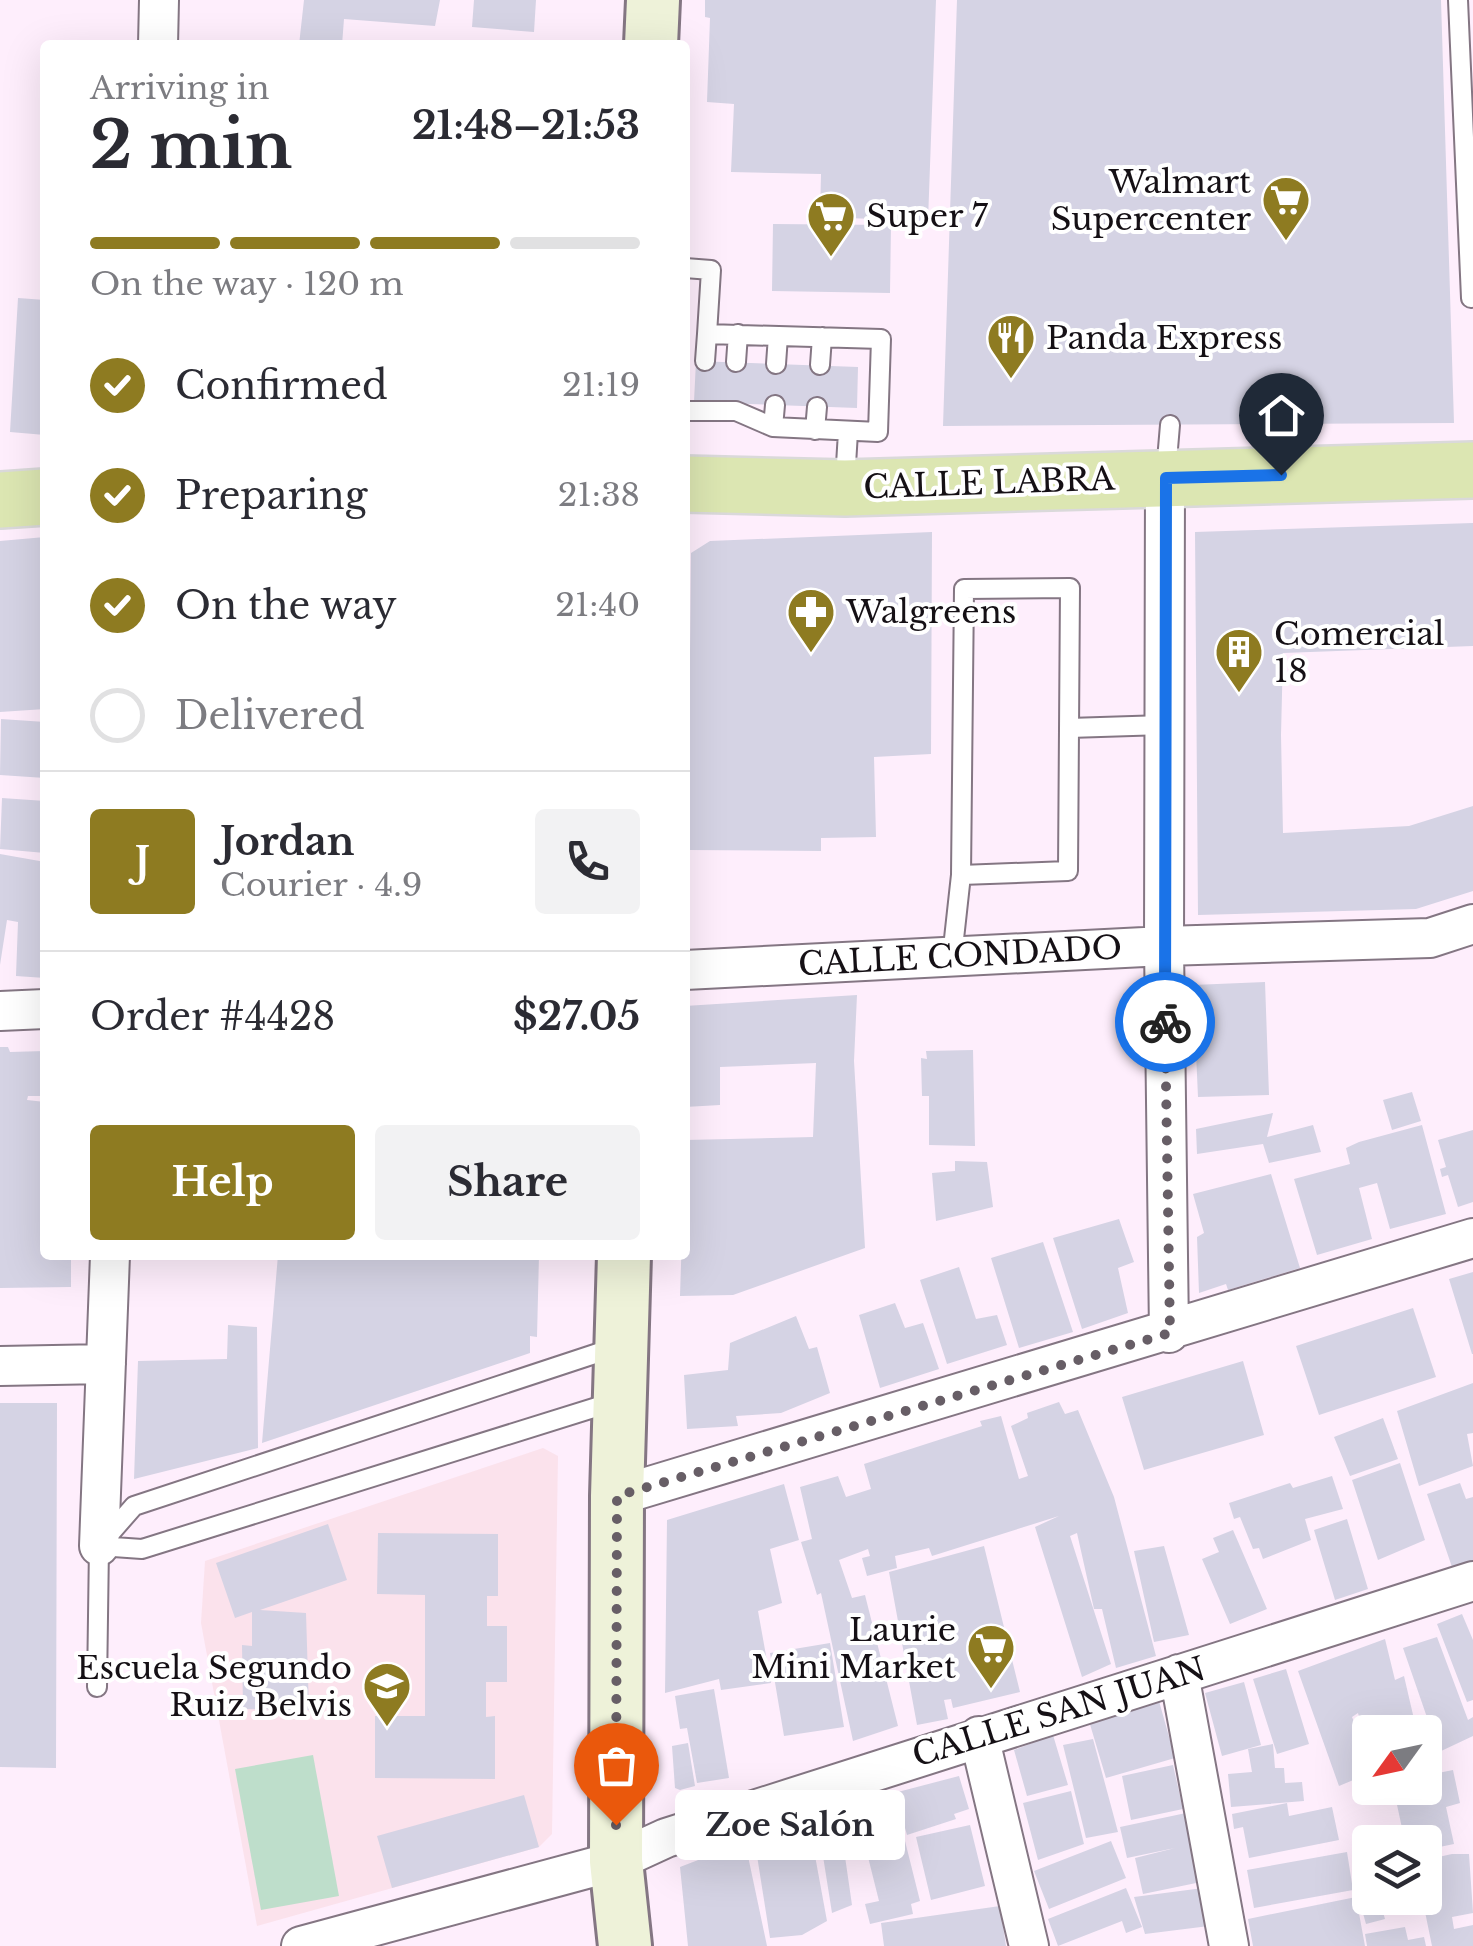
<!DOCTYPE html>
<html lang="en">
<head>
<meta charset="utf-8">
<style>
  body { margin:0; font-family:"Libre Baskerville",serif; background:#f2f2f3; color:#2b2b33; height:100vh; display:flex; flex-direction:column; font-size:38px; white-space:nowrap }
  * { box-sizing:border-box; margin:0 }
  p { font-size:32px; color:#7c7c81 }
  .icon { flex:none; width:55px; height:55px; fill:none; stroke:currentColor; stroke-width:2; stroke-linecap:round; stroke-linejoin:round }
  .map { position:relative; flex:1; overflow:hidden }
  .sheet { position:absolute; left:40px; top:40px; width:650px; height:1220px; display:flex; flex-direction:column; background:#fff; border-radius:10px; box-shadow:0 10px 40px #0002 }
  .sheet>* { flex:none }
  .needle { width:65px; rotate:237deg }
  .fabs { position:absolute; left:1352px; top:1715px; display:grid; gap:20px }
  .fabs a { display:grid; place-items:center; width:90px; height:90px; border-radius:10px; background:#fff; box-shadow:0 10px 40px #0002; font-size:50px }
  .pin { position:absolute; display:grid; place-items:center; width:85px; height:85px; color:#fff; margin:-102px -42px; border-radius:50% 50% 50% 0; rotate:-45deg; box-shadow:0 0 10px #0007 }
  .pin .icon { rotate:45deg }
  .courier { position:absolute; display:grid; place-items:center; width:100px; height:100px; margin:-50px; border:8px solid #1a73e8; border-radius:50%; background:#fff; color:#222; box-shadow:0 2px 12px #0007 }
  .bubble { position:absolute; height:70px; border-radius:10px; background:#fff; box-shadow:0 10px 40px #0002; font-size:32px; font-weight:800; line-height:70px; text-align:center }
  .headline em { font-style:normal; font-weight:800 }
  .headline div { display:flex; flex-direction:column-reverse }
  .headline { display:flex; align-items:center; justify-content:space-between; height:170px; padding:0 50px }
  h1 { font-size:65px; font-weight:800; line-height:75px }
  .bar { display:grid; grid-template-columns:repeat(4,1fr); gap:15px 10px; align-content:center; height:120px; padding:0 50px }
  .bar i { height:12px; border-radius:8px; background:#e1e1e2 }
  .bar .on { background:#8e7b21 }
  .bar p { grid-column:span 4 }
  .line { display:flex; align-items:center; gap:25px; padding:0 50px; border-top:2px solid #e1e1e2 }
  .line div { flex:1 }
  .round { display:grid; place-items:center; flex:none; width:105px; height:105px; border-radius:10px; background:#f2f2f3 }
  ol { padding:0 50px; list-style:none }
  li { display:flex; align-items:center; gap:30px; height:110px }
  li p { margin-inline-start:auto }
  li .icon { padding:10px; border-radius:50%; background:#8e7b21; color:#fff; stroke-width:4 }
  li:last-child { color:#7c7c81 }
  li i { width:55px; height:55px; border:5px solid #e1e1e2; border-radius:50% }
  .action { display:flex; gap:20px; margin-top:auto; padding:20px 50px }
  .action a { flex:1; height:115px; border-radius:10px; background:#8e7b21; color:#fff; font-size:40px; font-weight:800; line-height:115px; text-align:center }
  .action a+a { background:#f2f2f3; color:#2b2b33 }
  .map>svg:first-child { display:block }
</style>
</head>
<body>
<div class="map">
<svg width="1473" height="1946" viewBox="0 0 1473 1946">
  <rect width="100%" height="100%" fill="#feeefc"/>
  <path fill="#fbe2ec" d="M 543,1448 L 558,1456 L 552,1834 L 539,1847 L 257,1926 L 201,1623 L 205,1561 Z"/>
  <path fill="#bedecb" d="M 313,1755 L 339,1896 L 261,1910 L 235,1769 Z"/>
  <path fill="#d5d3e4" d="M 304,0 L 440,0 L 435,26 L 344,19 L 342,45 L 299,45 Z
    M 474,0 L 536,0 L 534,32 L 472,27 Z
    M 705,0 L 936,0 L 928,221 L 820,217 L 821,174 L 731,172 L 734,104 L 707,102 L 710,18 L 705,17 Z
    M 957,0 L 1441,0 L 1454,423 L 943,426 Z
    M 773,224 L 891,225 L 890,293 L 772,291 Z
    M 18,298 L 45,300 L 45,435 L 10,432 Z
    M 696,361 L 858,367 L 857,408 L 694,402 Z
    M 1473,523 L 1473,646 L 1283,653 L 1281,735 L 1283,833 L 1409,826 L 1473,806 L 1473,891 L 1416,909 L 1198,915 L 1195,532 Z
    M 932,532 L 931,754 L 874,757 L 876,837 L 821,838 L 821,851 L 688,850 L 691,553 L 710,541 Z
    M 45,537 L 45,709 L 0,712 L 0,541 Z
    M 1,719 L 45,722 L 45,778 L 0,775 Z
    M 2,798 L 45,801 L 45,853 L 0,849 Z
    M 0,854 L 45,862 L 45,978 L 16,976 L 18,922 L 7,920 L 0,965 Z
    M 1265,982 L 1269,1095 L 1198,1097 L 1193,985 Z
    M 857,995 L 854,1061 L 865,1248 L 733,1295 L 680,1296 L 685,1140 L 813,1137 L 816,1063 L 720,1067 L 720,1105 L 685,1107 L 685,1006 Z
    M 0,1047 L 8,1047 L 10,1052 L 45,1051 L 45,1096 L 28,1096 L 27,1100 L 45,1102 L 45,1255 L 71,1255 L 71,1287 L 0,1288 Z
    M 973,1050 L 975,1146 L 929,1145 L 929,1096 L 922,1096 L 921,1058 L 927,1059 L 926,1051 Z
    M 1412,1092 L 1421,1121 L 1392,1130 L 1383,1100 Z
    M 1273,1113 L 1267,1137 L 1313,1125 L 1321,1152 L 1269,1163 L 1263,1144 L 1197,1154 L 1196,1129 Z
    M 1422,1125 L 1446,1214 L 1390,1229 L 1377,1183 L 1359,1188 L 1372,1239 L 1317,1255 L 1294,1179 L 1350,1164 L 1346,1148 L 1359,1142 Z
    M 1473,1130 L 1473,1202 L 1458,1207 L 1448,1175 L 1442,1177 L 1440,1169 L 1446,1167 L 1438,1140 Z
    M 955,1161 L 987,1162 L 993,1207 L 936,1221 L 932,1173 L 955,1171 Z
    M 1271,1174 L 1300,1268 L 1228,1290 L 1226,1284 L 1199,1293 L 1197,1237 L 1204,1233 L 1193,1194 Z
    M 1119,1219 L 1134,1262 L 1118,1268 L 1128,1313 L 1082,1329 L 1053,1238 Z
    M 1043,1242 L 1073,1332 L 1019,1348 L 991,1258 Z
    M 278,1255 L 539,1255 L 537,1337 L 530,1336 L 530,1353 L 262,1443 Z
    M 959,1267 L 976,1319 L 997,1315 L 1007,1345 L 947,1364 L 920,1280 Z
    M 1473,1272 L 1473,1354 L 1472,1354 L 1449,1279 Z
    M 895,1303 L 905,1328 L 923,1323 L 939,1369 L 880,1388 L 859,1315 Z
    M 1413,1308 L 1436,1377 L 1319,1415 L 1296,1346 Z
    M 796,1316 L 809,1349 L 817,1347 L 830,1393 L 781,1413 L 736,1416 L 738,1426 L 687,1429 L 684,1375 L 728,1370 L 730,1343 Z
    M 228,1325 L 257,1327 L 258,1448 L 134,1479 L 138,1361 L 227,1359 Z
    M 1243,1361 L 1264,1435 L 1144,1470 L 1122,1397 Z
    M 1473,1383 L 1473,1433 L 1467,1434 L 1473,1466 L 1419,1486 L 1397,1411 Z
    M 1059,1402 L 1065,1414 L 1078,1410 L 1114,1497 L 1156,1656 L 1116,1668 L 1102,1609 L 1094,1609 L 1077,1533 L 1070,1536 L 1111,1664 L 1082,1677 L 1035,1527 L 1059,1516 L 932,1556 L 929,1548 L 895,1556 L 897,1568 L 867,1576 L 862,1558 L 870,1556 L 868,1549 L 839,1560 L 852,1598 L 865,1595 L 898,1726 L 853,1741 L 821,1593 L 817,1595 L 801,1542 L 812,1539 L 800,1487 L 838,1476 L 846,1497 L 871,1489 L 864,1464 L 982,1426 L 980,1421 L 1001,1416 L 1019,1479 L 1028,1476 L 1011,1426 L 1028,1418 L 1027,1413 Z
    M 0,1403 L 57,1403 L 56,1768 L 0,1767 Z
    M 1383,1418 L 1398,1459 L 1350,1476 L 1334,1437 Z
    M 1400,1463 L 1425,1540 L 1378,1560 L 1352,1480 Z
    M 1332,1476 L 1343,1509 L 1305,1519 L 1311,1540 L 1263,1559 L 1259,1548 L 1253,1549 L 1240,1517 L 1234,1519 L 1229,1503 L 1290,1483 L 1293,1488 Z
    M 1460,1483 L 1466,1499 L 1473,1497 L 1473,1560 L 1452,1567 L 1427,1494 Z
    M 784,1484 L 799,1540 L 770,1549 L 782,1603 L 758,1611 L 771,1683 L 721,1690 L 719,1679 L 665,1693 L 667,1520 Z
    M 1347,1519 L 1368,1589 L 1335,1600 L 1314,1530 Z
    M 328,1524 L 347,1580 L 260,1610 L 306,1613 L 309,1710 L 243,1709 L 242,1645 L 252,1646 L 252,1612 L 235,1618 L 216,1563 Z
    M 1233,1530 L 1267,1609 L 1230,1624 L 1202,1559 L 1219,1552 L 1213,1538 Z
    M 378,1533 L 498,1534 L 498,1596 L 487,1596 L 487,1626 L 507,1626 L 507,1682 L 486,1682 L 486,1717 L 495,1716 L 495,1779 L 375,1778 L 375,1716 L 425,1716 L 425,1595 L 377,1594 Z
    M 984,1546 L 1020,1692 L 953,1708 L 951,1699 L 944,1700 L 948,1719 L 917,1725 L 889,1572 Z
    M 1164,1546 L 1189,1635 L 1154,1642 L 1134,1551 Z
    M 1462,1614 L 1473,1640 L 1473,1700 L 1467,1702 L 1437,1624 Z
    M 1437,1637 L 1468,1720 L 1473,1717 L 1473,1736 L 1439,1752 L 1403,1648 Z
    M 1385,1639 L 1395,1680 L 1404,1676 L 1417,1732 L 1375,1732 L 1372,1724 L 1362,1728 L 1358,1713 L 1352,1717 L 1370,1761 L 1370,1773 L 1339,1786 L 1298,1671 Z
    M 830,1643 L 844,1727 L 784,1736 L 770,1653 Z
    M 1286,1669 L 1309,1744 L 1277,1754 L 1253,1679 Z
    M 1244,1682 L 1261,1745 L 1222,1756 L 1205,1693 Z
    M 714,1689 L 729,1778 L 697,1783 L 687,1728 L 680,1729 L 675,1696 Z
    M 1159,1701 L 1175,1758 L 1106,1778 L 1089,1721 Z
    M 1053,1735 L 1068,1785 L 1027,1796 L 1014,1750 Z
    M 1093,1739 L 1118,1832 L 1086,1838 L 1063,1745 Z
    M 688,1743 L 695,1786 L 680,1790 L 675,1788 L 672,1746 Z
    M 1273,1744 L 1275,1768 L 1284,1768 L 1285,1783 L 1302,1782 L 1304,1801 L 1231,1807 L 1228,1774 L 1252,1772 L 1248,1749 Z
    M 1173,1765 L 1183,1809 L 1131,1820 L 1122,1776 Z
    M 1453,1770 L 1460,1803 L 1446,1807 L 1454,1844 L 1425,1850 L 1425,1842 L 1387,1842 L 1385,1832 L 1402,1828 L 1394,1791 L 1425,1788 L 1440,1781 L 1438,1773 Z
    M 959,1776 L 969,1809 L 954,1814 L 956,1819 L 907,1835 L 903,1821 L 893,1824 L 888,1807 L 898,1804 L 894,1793 Z
    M 1071,1791 L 1084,1844 L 1038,1860 L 1023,1803 Z
    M 524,1795 L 539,1847 L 392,1888 L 377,1836 Z
    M 1287,1803 L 1289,1816 L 1332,1807 L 1339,1840 L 1249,1858 L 1243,1827 L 1234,1829 L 1232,1814 Z
    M 1186,1813 L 1201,1882 L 1143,1894 L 1135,1858 L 1175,1848 L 1127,1858 L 1120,1827 Z
    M 894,1825 L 904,1837 L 920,1901 L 911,1904 L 913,1914 L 870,1924 L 865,1904 L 879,1901 L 862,1833 Z
    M 970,1825 L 985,1886 L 931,1900 L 916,1837 Z
    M 841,1829 L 852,1905 L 832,1913 L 819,1831 Z
    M 811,1834 L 827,1921 L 802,1935 L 770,1938 L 755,1843 Z
    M 1111,1841 L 1126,1878 L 1049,1909 L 1034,1871 Z
    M 745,1842 L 767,1946 L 688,1946 L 680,1867 Z
    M 1347,1852 L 1353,1890 L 1254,1908 L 1247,1870 Z
    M 1370,1852 L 1370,1868 L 1359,1870 L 1356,1855 Z
    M 1452,1854 L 1469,1854 L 1473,1913 L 1452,1917 L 1454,1929 L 1473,1925 L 1473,1946 L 1432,1946 L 1423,1902 L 1404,1906 L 1402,1898 L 1425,1898 L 1425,1860 Z
    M 1370,1881 L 1370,1898 L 1379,1898 L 1385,1919 L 1366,1924 L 1355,1885 Z
    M 1126,1888 L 1142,1927 L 1126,1933 L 1122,1921 L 1058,1946 L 1048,1919 Z
    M 1203,1888 L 1209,1926 L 1145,1934 L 1134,1897 Z
    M 1356,1897 L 1365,1946 L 1253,1946 L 1248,1919 Z
    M 1000,1906 L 1006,1946 L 884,1946 L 881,1923 Z
    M 1405,1927 L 1408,1940 L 1424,1937 L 1426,1946 L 1367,1946 L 1365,1934 Z"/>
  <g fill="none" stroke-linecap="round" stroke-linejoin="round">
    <g stroke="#847683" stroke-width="22">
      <path id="service" d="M 1458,0 L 1471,298
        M 685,268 L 711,270 L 707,334 L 881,339 L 878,432 L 773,427 L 736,411 L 685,411
        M 705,361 L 707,334
        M 736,362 L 738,334
        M 776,364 L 778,336
        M 820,365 L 822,337
        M 773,427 L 775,405
        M 815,430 L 817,407
        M 1166,472 L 1170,425
        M 845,481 L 848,432
        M 1069,728 L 1164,725
        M 952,957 L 961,875 L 1068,871 L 1070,588 L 964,589 L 961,875
        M 99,1546 L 142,1549 L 616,1401
        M 97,1687 L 99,1546 L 134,1506 L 616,1347"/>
    </g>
    <g stroke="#847683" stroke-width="42">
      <path id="minor" d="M 158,45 L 159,0
        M 1165,478 L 1164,946 L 1169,1333
        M 685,970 L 1164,946 L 1430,938 L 1473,924
        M 0,1011 L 45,1009
        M 0,1366 L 106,1364
        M 617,1496 L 1473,1238
        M 99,1546 L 110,1255
        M 1179,1674 L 1229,1946
        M 979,1736 L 1029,1946
        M 301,1946 L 616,1861 L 666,1838 L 1473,1581"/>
    </g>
    <g stroke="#847683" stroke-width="58">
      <path id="secondary" d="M 651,45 L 653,0
        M 624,1255 L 617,1496 L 616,1861 L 625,1946"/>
    </g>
    <g stroke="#dad9da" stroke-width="60">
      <path id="primary" d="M 685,484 L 845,488 L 1473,470
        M 0,500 L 45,497"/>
    </g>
    <use href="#service" stroke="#fff" stroke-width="18"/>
    <use href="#minor" stroke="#fff" stroke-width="38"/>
    <use href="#secondary" stroke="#eef2d9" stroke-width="52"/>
    <use href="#primary" stroke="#dce6b2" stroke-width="55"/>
  </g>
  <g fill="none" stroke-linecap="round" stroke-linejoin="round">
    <path stroke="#675e66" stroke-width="10" stroke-dasharray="0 18" d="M 616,1825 L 617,1496 L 1170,1333 L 1165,1022"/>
    <path stroke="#1a73e8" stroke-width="12" d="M 1165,1022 L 1166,478 L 1281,475"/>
  </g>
  <defs>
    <g id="supermarket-pin" transform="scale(2.5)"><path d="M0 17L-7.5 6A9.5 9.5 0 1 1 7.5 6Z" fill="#8e7b21" stroke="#fff"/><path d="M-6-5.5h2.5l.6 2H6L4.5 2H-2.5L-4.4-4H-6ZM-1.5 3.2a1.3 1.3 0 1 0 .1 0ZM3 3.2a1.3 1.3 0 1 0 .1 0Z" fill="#fff"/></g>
    <g id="restaurant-pin" transform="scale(2.5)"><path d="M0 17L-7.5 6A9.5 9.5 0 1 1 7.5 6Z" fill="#8e7b21" stroke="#fff"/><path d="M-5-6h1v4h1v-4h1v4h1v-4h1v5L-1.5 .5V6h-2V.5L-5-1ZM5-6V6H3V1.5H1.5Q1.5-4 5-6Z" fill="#fff"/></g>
    <g id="pharmacy-pin" transform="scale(2.5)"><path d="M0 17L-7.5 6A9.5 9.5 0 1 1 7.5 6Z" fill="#8e7b21" stroke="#fff"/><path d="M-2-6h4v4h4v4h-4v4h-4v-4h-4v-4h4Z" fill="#fff"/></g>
    <g id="building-pin" transform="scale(2.5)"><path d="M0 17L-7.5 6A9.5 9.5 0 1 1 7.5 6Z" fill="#8e7b21" stroke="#fff"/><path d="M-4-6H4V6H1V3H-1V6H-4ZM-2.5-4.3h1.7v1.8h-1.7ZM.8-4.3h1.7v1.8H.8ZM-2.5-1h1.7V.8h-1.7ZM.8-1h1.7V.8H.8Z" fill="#fff"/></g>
    <g id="school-pin" transform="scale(2.5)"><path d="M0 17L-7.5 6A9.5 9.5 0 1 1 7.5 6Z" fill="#8e7b21" stroke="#fff"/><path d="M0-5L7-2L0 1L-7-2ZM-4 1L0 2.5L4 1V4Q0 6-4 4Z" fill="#fff"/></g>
  </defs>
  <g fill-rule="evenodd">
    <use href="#supermarket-pin" x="1286" y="200"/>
    <use href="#supermarket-pin" x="831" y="216"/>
    <use href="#restaurant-pin" x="1011" y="338"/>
    <use href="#pharmacy-pin" x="811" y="612"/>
    <use href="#building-pin" x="1239" y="652"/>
    <use href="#supermarket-pin" x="991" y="1648"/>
    <use href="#school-pin" x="387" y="1686"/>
  </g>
  <g text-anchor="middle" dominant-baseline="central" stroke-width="8" stroke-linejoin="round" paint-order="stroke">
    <g font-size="32" fill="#151015" stroke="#fff" text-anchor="start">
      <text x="1251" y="182" text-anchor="end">Walmart<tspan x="1251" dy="37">Supercenter</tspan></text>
      <text x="866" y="216">Super 7</text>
      <text x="1046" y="338">Panda Express</text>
      <text x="846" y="612">Walgreens</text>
      <text x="1274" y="634">Comercial<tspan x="1274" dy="37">18</tspan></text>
      <text x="956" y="1630" text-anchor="end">Laurie<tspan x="956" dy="37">Mini Market</tspan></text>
      <text x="352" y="1668" text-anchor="end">Escuela Segundo<tspan x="352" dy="37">Ruiz Belvis</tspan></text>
    </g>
    <g font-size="32" fill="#151015" stroke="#fff">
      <text transform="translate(989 483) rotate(-2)">CALLE LABRA</text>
      <text transform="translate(960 956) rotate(-3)">CALLE CONDADO</text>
      <text transform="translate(1059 1712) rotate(-17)">CALLE SAN JUAN</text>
    </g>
  </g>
</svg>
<div class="fabs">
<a><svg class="needle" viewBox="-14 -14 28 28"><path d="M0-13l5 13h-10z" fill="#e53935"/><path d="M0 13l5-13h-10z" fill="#7c7c81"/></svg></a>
<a><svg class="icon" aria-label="layers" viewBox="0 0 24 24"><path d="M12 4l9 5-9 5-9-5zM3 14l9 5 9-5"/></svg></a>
</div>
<div class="pin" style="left:616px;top:1825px;background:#ea580c"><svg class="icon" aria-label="bag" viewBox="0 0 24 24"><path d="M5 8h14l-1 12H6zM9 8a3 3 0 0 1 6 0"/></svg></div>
<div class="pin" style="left:1281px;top:475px;background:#1f2937"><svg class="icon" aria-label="home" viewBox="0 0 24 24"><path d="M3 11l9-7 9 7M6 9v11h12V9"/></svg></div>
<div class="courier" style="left:1165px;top:1022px"><svg class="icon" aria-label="bike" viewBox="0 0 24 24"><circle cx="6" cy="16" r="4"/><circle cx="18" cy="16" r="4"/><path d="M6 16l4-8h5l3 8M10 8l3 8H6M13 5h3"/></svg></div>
<div class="bubble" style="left:675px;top:1790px;width:230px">Zoe Salón</div>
<section class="sheet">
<div class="headline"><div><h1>2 min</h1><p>Arriving in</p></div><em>21:48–21:53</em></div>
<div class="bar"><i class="on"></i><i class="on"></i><i class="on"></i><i></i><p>On the way · 120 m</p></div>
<ol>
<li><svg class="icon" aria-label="check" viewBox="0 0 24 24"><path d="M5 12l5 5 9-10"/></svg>Confirmed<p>21:19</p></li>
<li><svg class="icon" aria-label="check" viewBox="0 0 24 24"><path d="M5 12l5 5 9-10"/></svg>Preparing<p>21:38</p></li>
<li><svg class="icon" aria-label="check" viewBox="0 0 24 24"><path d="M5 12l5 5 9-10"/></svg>On the way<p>21:40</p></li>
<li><i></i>Delivered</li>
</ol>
<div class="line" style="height:180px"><b class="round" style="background:#8e7b21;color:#fff">J</b><div><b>Jordan</b><p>Courier · 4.9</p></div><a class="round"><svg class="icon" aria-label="phone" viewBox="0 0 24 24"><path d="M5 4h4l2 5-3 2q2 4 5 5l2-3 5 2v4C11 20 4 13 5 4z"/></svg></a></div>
<div class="line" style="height:130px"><div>Order #4428</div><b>$27.05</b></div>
<div class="action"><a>Help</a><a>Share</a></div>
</section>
</div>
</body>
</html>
